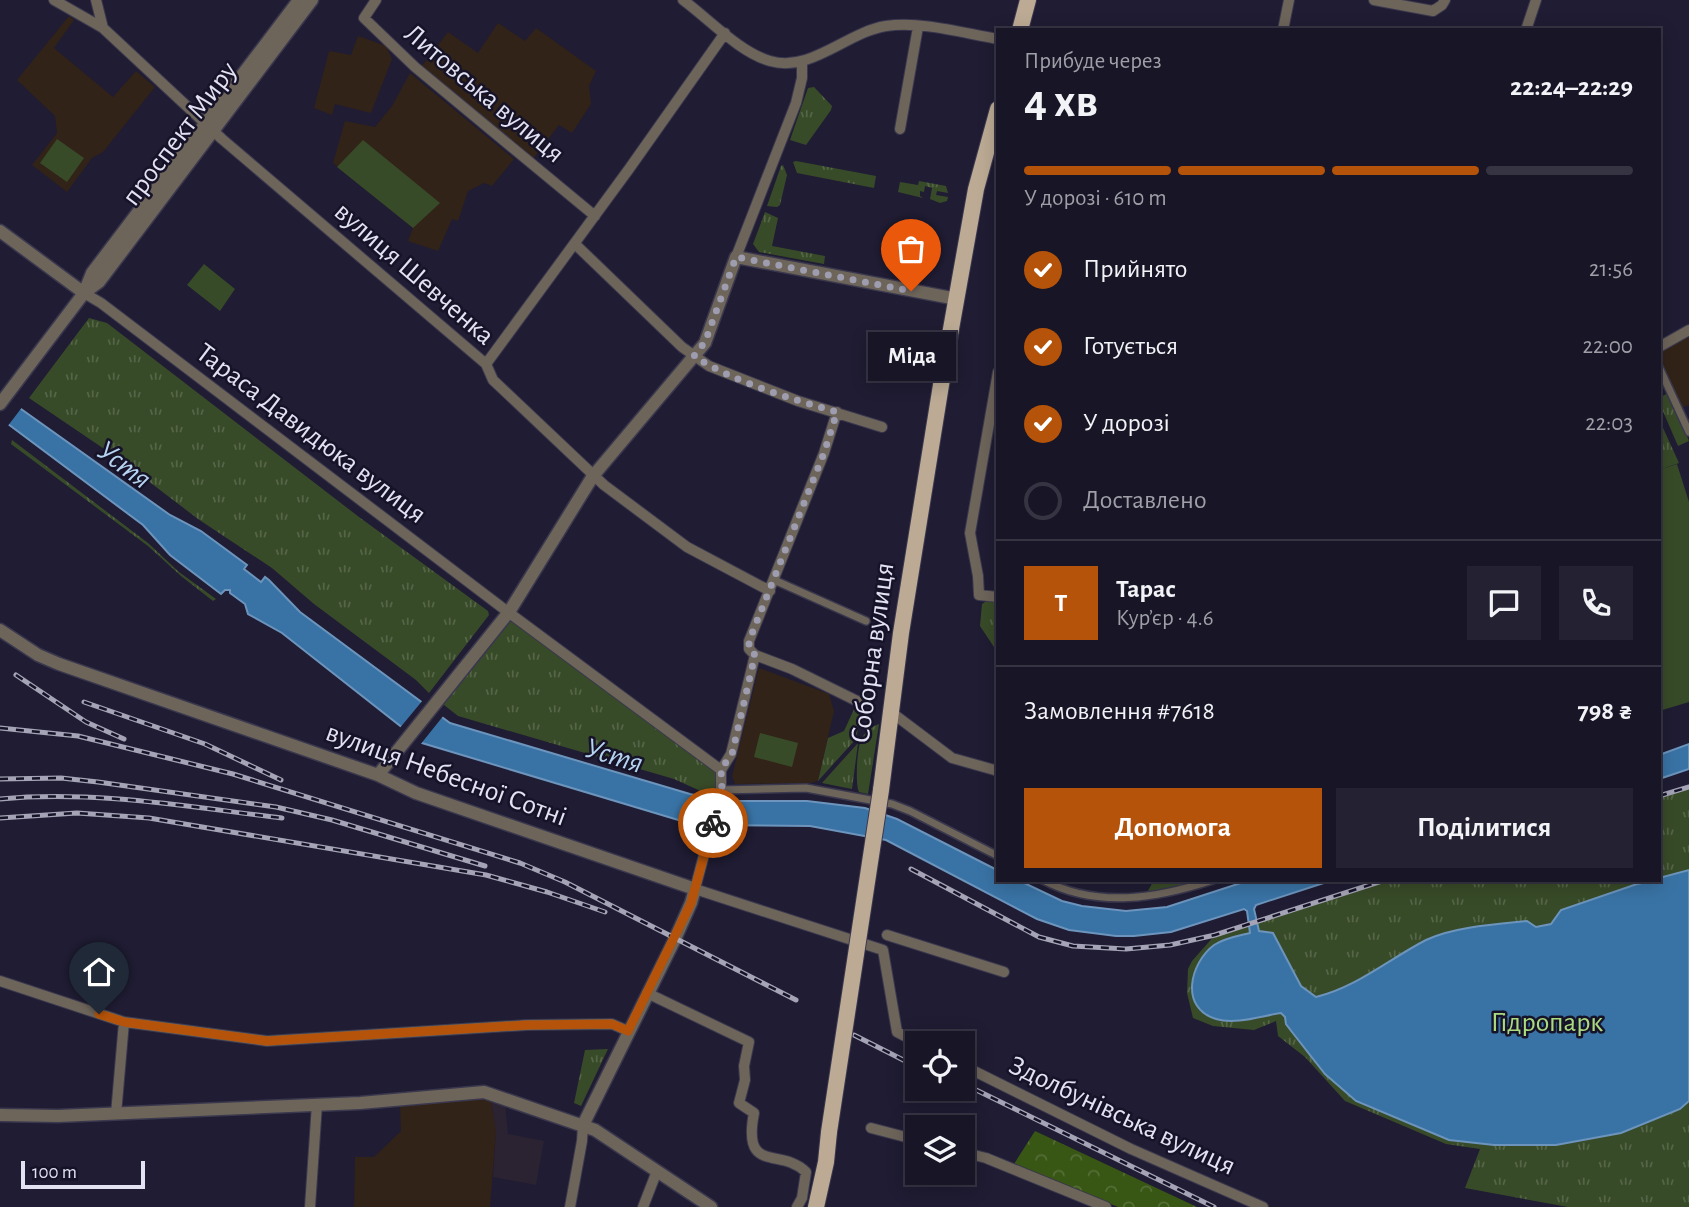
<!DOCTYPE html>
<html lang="uk">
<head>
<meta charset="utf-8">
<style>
  body { margin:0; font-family:"Alegreya Sans",sans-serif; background:#242232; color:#f1f3f6; height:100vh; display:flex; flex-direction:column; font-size:26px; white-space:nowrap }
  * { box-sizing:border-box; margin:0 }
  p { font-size:23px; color:#9e9fa7 }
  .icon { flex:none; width:38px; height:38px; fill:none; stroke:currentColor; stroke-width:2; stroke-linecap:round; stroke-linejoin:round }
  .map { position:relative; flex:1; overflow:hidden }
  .panel { position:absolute; left:996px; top:28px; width:665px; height:854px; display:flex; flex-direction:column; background:#171526; border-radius:0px; box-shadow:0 4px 18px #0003,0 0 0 2px #363443 }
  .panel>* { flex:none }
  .fabs { position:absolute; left:905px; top:1031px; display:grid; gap:14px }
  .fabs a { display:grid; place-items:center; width:70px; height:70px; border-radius:0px; background:#171526; box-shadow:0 4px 18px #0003,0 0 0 2px #363443; font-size:35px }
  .scale { position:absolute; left:21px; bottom:18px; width:124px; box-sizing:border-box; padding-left:7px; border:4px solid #e3e2f3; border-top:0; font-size:19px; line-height:24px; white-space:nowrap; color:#e3e2f3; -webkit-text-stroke:5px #161329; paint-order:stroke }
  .pin { position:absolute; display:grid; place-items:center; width:60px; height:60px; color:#fff; margin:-72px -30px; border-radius:50% 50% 50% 0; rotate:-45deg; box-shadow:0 0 7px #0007 }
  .pin .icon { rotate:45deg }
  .courier { position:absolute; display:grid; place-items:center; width:70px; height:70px; margin:-35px; border:5px solid #b45309; border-radius:50%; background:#fff; color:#222; box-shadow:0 2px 9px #0007 }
  .bubble { position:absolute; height:49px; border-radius:0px; background:#171526; box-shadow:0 4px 18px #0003,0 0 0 2px #363443; font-size:23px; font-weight:700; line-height:49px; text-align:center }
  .overview em { font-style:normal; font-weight:700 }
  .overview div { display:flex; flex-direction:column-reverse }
  .overview { display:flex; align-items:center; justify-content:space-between; height:119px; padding:0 28px }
  h1 { font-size:46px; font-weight:700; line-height:52px }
  .bar { display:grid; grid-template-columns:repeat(4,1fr); gap:10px 7px; align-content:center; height:84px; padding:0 28px }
  .bar i { height:9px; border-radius:5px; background:#363443 }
  .bar .active { background:#b45309 }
  .bar p { grid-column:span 4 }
  .line { display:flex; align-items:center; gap:18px; padding:0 28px; border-top:2px solid #363443 }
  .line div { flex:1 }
  .round { display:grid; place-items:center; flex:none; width:74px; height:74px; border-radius:0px; background:#242232 }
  ol { padding:0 28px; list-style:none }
  li { display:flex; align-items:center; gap:21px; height:77px }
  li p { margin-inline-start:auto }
  li .icon { padding:7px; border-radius:50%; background:#b45309; color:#fff; stroke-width:4 }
  li:last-child { color:#9e9fa7 }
  li i { width:38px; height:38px; border:4px solid #363443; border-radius:50% }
  .primary-button { display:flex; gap:14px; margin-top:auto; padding:14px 28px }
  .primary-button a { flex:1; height:80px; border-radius:0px; background:#b45309; color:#fff; font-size:28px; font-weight:700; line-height:80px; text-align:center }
  .primary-button a+a { background:#242232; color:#f1f3f6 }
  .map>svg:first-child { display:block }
</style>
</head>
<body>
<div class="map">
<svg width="1689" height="1207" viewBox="0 0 1689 1207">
  <defs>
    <pattern id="grass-tufts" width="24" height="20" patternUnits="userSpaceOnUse" patternTransform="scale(1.75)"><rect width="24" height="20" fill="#384b28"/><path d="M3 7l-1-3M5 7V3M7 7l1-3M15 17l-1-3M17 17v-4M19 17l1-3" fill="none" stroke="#556548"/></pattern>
    <pattern id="forest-crowns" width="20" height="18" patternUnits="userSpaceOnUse" patternTransform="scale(1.75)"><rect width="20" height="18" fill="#385614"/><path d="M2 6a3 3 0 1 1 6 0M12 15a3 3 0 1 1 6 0" fill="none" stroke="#556e37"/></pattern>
  </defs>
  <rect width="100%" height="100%" fill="#1f1c33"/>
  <path fill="#322318" d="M 69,16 L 74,20 L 54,48 L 113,97 L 136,71 L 155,87 L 103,152 L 92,158 L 67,192 L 32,165 L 57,133 L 55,116 L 17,80 Z
    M 498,23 L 525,41 L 536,28 L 596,71 L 589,86 L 591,104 L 572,133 L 559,125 L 532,160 L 421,67 L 448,32 L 478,53 Z
    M 358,36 L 386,46 L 392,59 L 371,113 L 335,104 L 332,115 L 314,108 L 329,51 L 351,55 Z
    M 410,73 L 514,159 L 492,186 L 484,183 L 468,191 L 458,221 L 452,219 L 438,251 L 408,241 L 413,228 L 333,163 L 345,121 L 375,127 L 392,106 Z
    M 1689,330 L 1689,405 L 1679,409 L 1659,367 L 1659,347 Z
    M 759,668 L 829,694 L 834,711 L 818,781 L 810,783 L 735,784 L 732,776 Z
    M 467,1098 L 491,1100 L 496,1131 L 490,1207 L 354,1207 L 355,1157 L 374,1157 L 401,1131 L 400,1106 Z"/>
  <path fill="#2c2332" d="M 491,1100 L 505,1103 L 508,1134 L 544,1141 L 536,1185 L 493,1177 L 496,1131 Z"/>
  <path fill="url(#grass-tufts)" d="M 814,87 L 832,106 L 831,110 L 806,145 L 790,140 L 808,88 Z
    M 796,161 L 876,176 L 874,188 L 797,173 L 793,162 Z
    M 783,165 L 787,175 L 780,205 L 777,207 L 767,206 L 781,166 Z
    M 919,181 L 946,186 L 948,193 L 937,191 L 936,195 L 948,197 L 947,201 L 940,203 L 930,199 L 932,188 L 925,186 L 924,192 L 920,191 L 920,196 L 923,198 L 898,192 L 900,182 L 918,185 Z
    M 765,212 L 778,218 L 772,246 L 825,256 L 824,264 L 759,252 L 753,244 Z
    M 89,318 L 107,323 L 359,517 L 488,611 L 489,615 L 429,693 L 416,680 L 314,604 L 272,568 L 198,519 L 122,461 L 29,398 Z
    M 1668,393 L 1689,441 L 1678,446 L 1659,402 L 1659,398 Z
    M 1659,419 L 1679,463 L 1659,470 Z
    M 12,440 L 148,543 L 179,572 L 216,599 L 213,601 L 181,576 L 148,546 L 11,444 Z
    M 988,600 L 997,602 L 997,635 L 994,647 L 980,626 L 982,604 Z
    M 509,612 L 721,770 L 718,799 L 674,779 L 458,716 L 439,701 Z
    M 856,705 L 862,709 L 856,739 L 818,781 L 828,738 L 844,731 Z
    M 879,724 L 868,794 L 859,792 C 855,784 857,749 861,739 C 864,733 873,726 879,724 Z
    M 858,743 L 852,789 L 822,783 Z
    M 1689,787 L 1689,1207 L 1568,1207 L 1465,1188 L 1480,1149 L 1446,1144 L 1345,1101 L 1305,1057 L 1278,1036 L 1276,1021 L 1254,1030 L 1213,1026 L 1193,1018 L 1187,993 L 1188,969 L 1192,961 L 1215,935 L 1385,880 L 1659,880 L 1659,796 Z
    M 1154,880 L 1213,880 L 1144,898 Z
    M 608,1049 L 581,1106 L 574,1103 L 585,1050 Z"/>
  <path fill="url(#forest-crowns)" d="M 1035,1131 L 1197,1207 L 1118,1207 L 1014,1164 Z"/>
  <path fill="#384b28" d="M 57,139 L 84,158 L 67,182 L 40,163 Z
    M 363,140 L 440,203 L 413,228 L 337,167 Z
    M 204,264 L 235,289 L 220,311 L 187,285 Z
    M 1677,464 L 1689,502 L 1689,702 L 1659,711 L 1659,470 Z
    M 760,733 L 798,743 L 792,767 L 754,757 Z"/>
  <path fill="#3973a5" stroke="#6c94bc" stroke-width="2" d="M 0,394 L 170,515 L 201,531 L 247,565 L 244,569 L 261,582 L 265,577 L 269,580 L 300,612 L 450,723 L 690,794 L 720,801 L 807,801 L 865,808 L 897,819 L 997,870 L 998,880 L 1018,880 L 1062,901 L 1082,906 L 1126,911 L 1167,907 L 1250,880 L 1333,880 L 1256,905 L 1254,909 L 1259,931 L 1273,933 L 1301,986 L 1316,997 C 1357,987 1389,959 1426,940 C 1452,927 1497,924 1527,921 L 1536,927 L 1551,924 L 1561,910 L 1637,884 L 1659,880 L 1659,878 L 1689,870 L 1689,1101 L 1680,1109 L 1621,1133 L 1556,1145 L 1494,1145 L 1449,1140 L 1356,1101 L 1325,1074 L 1292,1032 L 1286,1024 L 1285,1017 L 1281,1013 C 1261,1016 1235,1025 1216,1019 C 1179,1008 1190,963 1214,945 C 1225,938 1238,936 1250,933 L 1247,911 L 1244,909 L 1171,932 L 1134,936 L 1116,936 L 1069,930 L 1037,919 L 886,840 L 810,826 L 699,825 L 685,822 L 422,743 L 282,633 L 248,614 L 245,604 L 230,593 L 230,590 L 225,590 L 221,594 L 170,555 L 143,525 L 0,418 Z
    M 1689,744 L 1689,769 L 1659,779 L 1659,755 Z"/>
  <path fill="#1f1c33" d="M 0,391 L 23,406 L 7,427 L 0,422 Z
    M 423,700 L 444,715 L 420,745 L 399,729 Z"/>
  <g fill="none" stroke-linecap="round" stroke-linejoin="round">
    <g stroke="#3a384e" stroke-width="10">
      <path id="pedestrian" d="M 1659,367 L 1689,432
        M 774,580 L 866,621
        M 721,790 L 806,788 L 892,804 L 910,811 L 998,856
        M 1043,880 C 1098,909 1158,898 1213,880"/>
    </g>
    <g stroke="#3a384e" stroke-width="12">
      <path id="minor" d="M 54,0 L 103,28
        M 96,0 L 103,28 L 222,139 L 486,364 L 493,380 L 604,485 L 687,547 L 770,591
        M 376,0 L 364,18 L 415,67 L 595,216
        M 683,0 C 709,19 739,52 770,61 C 811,73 847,32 886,26 C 922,21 962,33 998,39
        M 1374,0 L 1433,11 L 1442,5 L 1445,0
        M 1283,30 L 1289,0
        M 1526,30 L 1536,0
        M 900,129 L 918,27
        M 575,244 L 682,347 L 709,366 L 798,401 L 882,427
        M 736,257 L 796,103 L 802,78 L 802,62
        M 84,293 L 101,303 L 500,606 L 721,770
        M 1659,347 L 1689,330
        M 486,364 L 629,169 L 725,33
        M 998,372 L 970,533 L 978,576 L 979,595 L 998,597
        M 755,655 L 731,754 L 721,770 L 721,790 L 695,889 L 883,950 L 897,1032 L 918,1043
        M 755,655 L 749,649 L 749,641 L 824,453 L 837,412
        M 755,655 L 792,669 L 857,701
        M 891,712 L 952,758 L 998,771
        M 887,935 L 1004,972
        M 0,981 L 124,1022 L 267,1041 L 527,1025 L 612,1024 L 628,1031
        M 647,993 L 749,1042 L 744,1066 L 745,1080 L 739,1103 L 754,1113 C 742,1175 781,1147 806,1172 L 802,1198 L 797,1207
        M 962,1065 L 1131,1149 L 1263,1207
        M 116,1114 L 124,1022
        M 871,1128 L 917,1140
        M 962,1152 L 986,1158 L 1106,1207
        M 310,1207 L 317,1104
        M 570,1207 L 582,1141 L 583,1125
        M 643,1207 L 657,1171"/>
    </g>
    <g stroke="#3a384e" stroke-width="15">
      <path id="tertiary" d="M 0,231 L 84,293
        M 84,293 L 92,273 L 299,0
        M 0,404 L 84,293 L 99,282 L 312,0
        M 0,630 L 38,655 L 59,664 L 378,775 L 416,793 L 695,889 L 691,903 L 675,939 L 583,1125
        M 378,775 L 509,612 L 593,476 L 705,343 L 736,257 L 957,299
        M 0,1115 L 58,1116 L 360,1103 L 484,1092 L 595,1130 L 711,1207"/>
    </g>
    <g stroke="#3a384e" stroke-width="18">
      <path id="primary" d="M 1020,30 L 1028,0
        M 881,790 L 901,633 L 941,385 L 976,189 L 998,109
        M 816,1207 L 826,1162 L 829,1132"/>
    </g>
    <use href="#pedestrian" stroke="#6d645a" stroke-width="7"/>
    <use href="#minor" stroke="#6d645a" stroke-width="10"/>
    <use href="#tertiary" stroke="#6d645a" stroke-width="12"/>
    <use href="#primary" stroke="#bcaa94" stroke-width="16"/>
    <g stroke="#a5a4b6" stroke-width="5">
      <path id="rail" d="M 16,675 L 86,722 L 124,739
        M 84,702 L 205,744 L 281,780
        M 0,728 L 78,736 L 233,774 L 520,863 L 565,882 L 796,1000
        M 0,779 L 61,778 L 98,782 L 276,807 L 332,820 L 485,866
        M 1659,796 L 1689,787
        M 0,799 C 94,790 189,807 282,818
        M 0,818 L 77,813 L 149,818 L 486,875 L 547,892 L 605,912
        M 911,869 L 1039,937 L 1073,946 L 1126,949 L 1170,945 L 1215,935 L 1385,880
        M 854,1035 L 917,1067
        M 962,1083 L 1214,1207"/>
    </g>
    <use href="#rail" stroke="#161329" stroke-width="2.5" stroke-dasharray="8" stroke-linecap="butt"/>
    <g stroke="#3a384e" stroke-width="18" stroke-linecap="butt">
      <path id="primary-bridge" d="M 829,1132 L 881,790"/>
    </g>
    <use href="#primary-bridge" stroke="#bcaa94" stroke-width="16"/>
  </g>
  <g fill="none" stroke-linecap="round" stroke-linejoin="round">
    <path stroke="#9e9db0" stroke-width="7" stroke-dasharray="0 12.6" d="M 713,823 L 722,790 L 721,769 L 732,754 L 755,655 L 749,649 L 749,641 L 824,453 L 837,412 C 792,399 733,382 694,356 L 705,342 L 736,257 L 911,291"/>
    <path stroke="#b45309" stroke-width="9" d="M 99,1014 L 124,1022 L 267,1041 L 527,1025 L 612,1024 L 628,1031 L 691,903 L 713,823"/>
  </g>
  <g text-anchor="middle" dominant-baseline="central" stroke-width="5" stroke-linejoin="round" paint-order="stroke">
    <g font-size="28" fill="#e3e2f3" stroke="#161329">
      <text transform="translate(484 94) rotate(40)">Литовська вулиця</text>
      <text transform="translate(180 134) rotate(-53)">проспект Миру</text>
      <text transform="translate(414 274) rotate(41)">вулиця Шевченка</text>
      <text transform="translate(311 434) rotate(37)">Тараса Давидюка вулиця</text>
      <text transform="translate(873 653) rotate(-82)">Соборна вулиця</text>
      <text transform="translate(446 775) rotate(20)">вулиця Небесної Сотні</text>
      <text transform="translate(1122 1116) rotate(25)">Здолбунівська вулиця</text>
    </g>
    <g font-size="28" fill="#abdb80" stroke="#161329">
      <text x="1547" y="1023">Гідропарк</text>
    </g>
    <g font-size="30" font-style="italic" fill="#b6d4f1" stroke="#161329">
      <text transform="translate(124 465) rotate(37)">Устя</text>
      <text transform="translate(614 756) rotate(17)">Устя</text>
    </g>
  </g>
</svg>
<div class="fabs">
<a><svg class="icon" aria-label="locate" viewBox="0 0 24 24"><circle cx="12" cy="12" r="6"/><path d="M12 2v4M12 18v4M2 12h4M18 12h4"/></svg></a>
<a><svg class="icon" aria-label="layers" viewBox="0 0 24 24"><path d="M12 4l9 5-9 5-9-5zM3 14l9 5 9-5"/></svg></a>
</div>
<div class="scale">100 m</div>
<div class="pin" style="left:911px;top:291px;background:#ea580c"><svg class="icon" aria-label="bag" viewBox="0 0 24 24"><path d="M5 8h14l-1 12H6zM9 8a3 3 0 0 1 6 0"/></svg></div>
<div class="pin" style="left:99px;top:1014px;background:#1f2937"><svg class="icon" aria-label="home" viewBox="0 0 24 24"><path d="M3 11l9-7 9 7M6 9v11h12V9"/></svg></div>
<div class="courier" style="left:713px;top:823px"><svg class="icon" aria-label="bike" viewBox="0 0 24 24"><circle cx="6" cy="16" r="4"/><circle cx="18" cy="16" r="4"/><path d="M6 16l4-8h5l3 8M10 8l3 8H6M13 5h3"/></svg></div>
<div class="bubble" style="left:868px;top:332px;width:88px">Міда</div>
<section class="panel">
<div class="overview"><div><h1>4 хв</h1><p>Прибуде через</p></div><em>22:24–22:29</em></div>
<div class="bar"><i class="active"></i><i class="active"></i><i class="active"></i><i></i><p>У дорозі · 610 m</p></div>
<ol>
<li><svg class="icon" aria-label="check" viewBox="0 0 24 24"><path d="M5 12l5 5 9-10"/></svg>Прийнято<p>21:56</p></li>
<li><svg class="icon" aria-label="check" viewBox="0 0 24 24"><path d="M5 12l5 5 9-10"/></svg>Готується<p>22:00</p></li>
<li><svg class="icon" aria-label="check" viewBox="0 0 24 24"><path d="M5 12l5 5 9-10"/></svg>У дорозі<p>22:03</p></li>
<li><i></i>Доставлено</li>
</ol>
<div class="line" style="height:126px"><b class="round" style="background:#b45309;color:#fff">Т</b><div><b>Тарас</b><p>Кур’єр · 4.6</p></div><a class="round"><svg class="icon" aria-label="chat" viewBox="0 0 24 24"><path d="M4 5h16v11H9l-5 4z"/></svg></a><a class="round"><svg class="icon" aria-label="phone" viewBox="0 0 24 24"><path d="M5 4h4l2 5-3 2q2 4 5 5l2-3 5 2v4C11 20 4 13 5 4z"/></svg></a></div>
<div class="line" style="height:91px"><div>Замовлення #7618</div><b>798 ₴</b></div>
<div class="primary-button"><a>Допомога</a><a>Поділитися</a></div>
</section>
</div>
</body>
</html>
